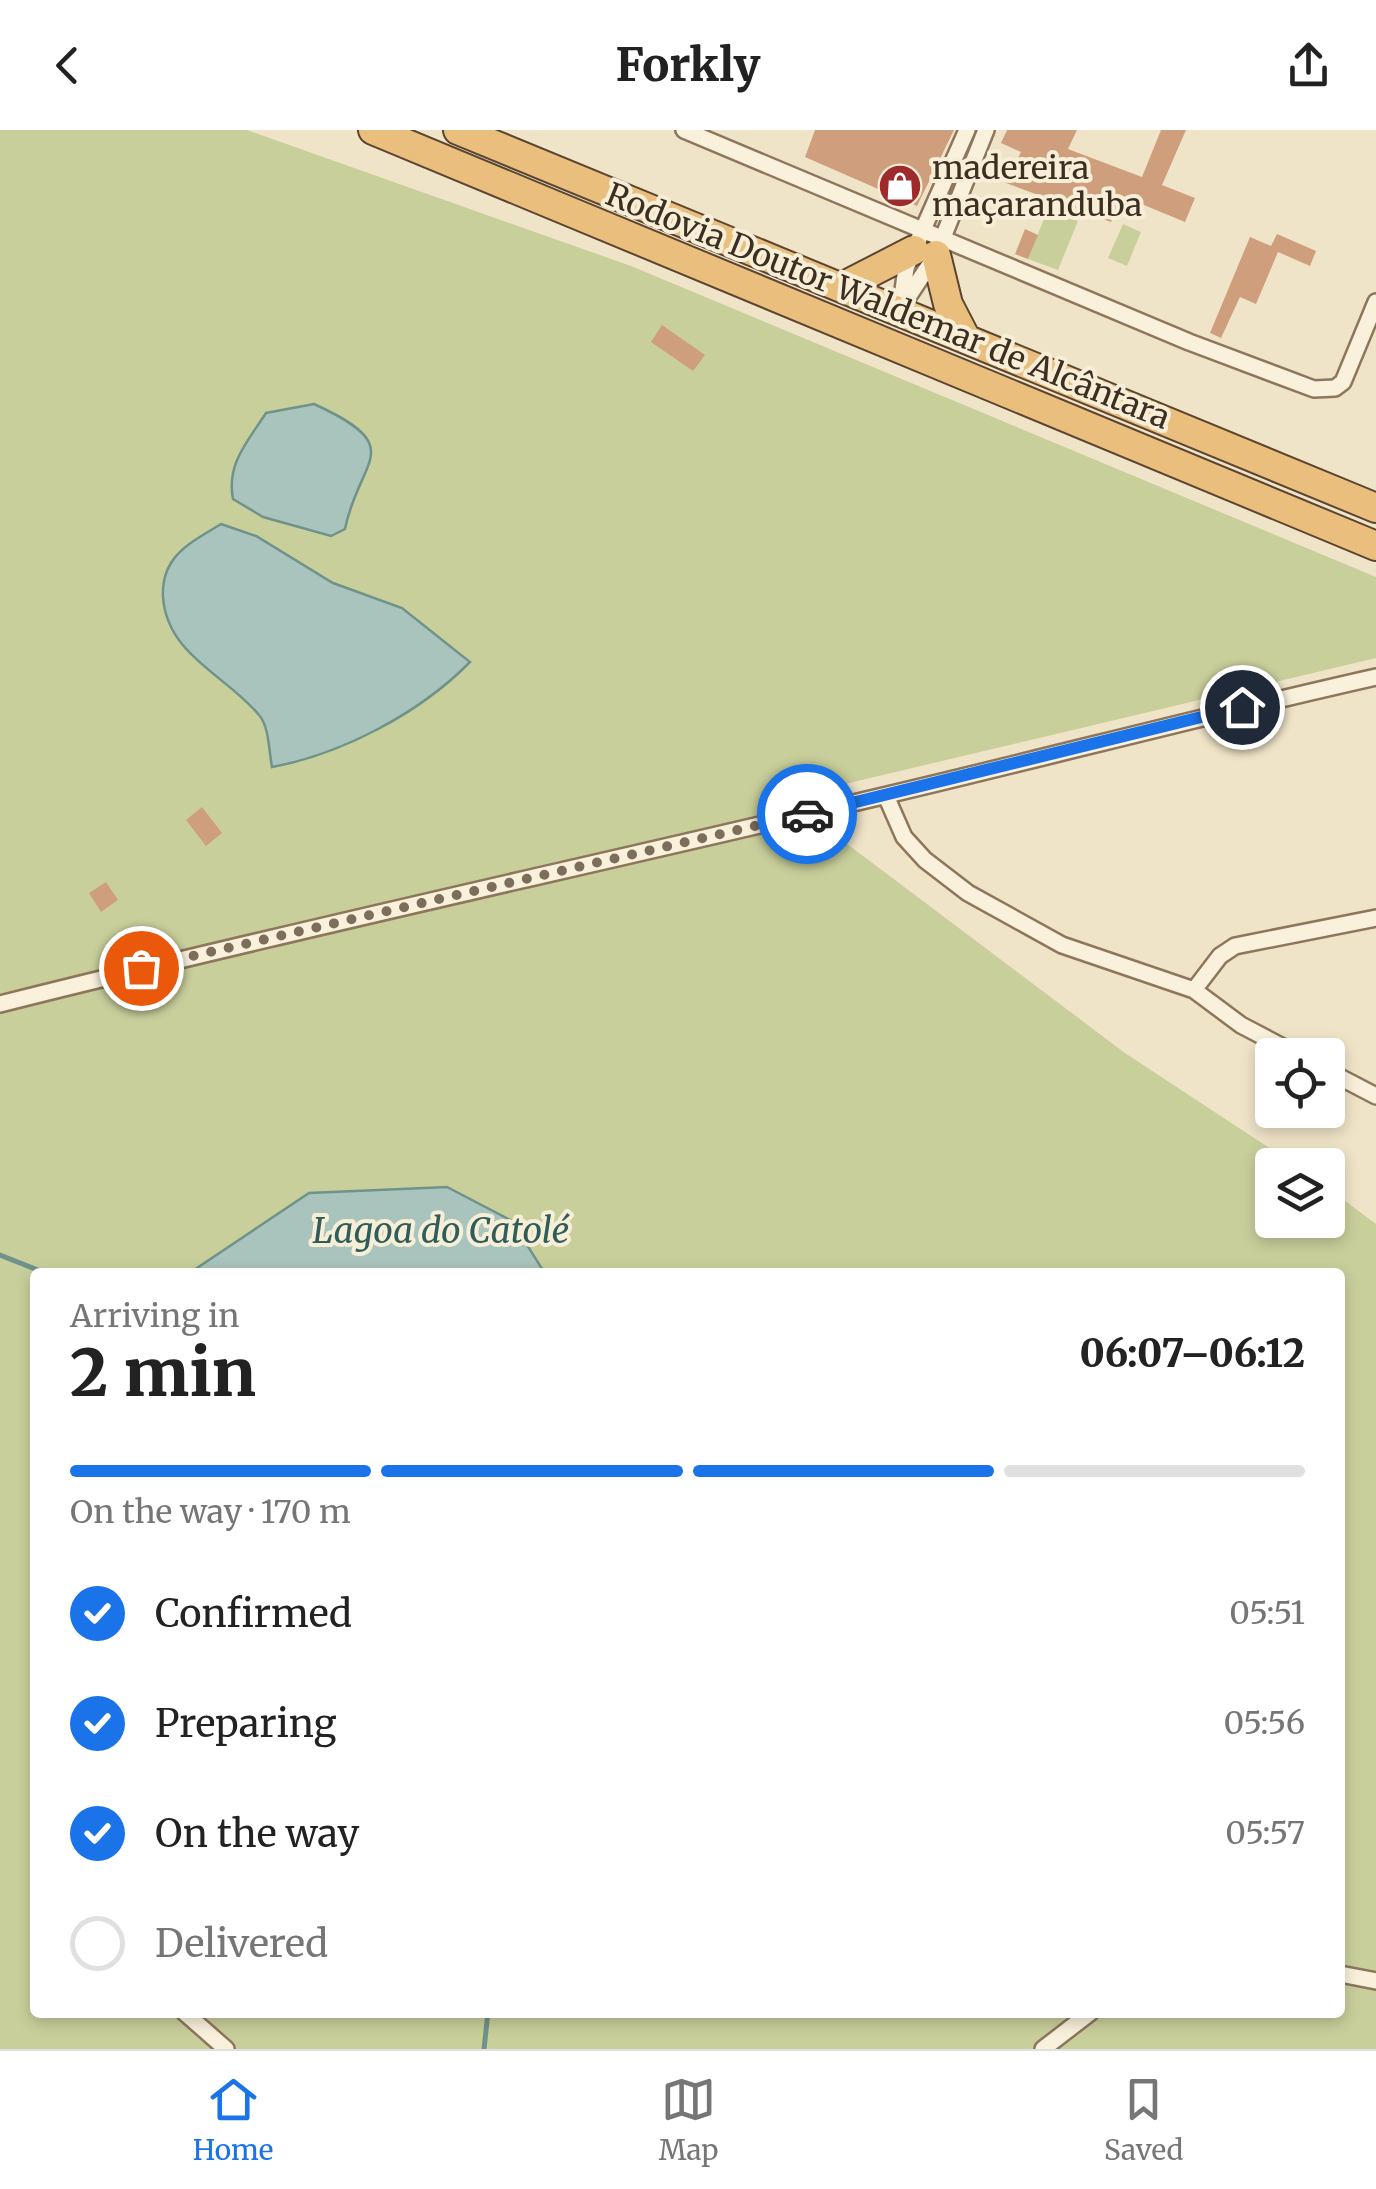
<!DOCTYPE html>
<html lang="en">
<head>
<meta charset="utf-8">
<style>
  body { margin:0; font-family:Merriweather,serif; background:#f2f2f2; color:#222; height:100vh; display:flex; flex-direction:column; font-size:38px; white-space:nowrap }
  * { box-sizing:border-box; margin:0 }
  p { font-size:32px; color:#767676 }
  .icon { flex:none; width:55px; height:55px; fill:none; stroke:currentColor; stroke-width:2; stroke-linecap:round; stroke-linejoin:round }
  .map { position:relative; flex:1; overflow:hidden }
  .side { position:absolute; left:30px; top:1138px; width:1315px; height:750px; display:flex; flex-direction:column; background:#fff; border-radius:10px; box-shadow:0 5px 15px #0003 }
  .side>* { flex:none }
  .tools { position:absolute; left:1255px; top:908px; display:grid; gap:20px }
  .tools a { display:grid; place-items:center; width:90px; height:90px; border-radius:10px; background:#fff; box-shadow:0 5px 15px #0003; font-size:50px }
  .pin { position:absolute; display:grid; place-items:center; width:85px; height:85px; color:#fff; margin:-42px; border:5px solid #fff; border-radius:50%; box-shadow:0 2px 10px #0007 }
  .courier { position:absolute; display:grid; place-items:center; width:100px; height:100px; margin:-50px; border:8px solid #1a73e8; border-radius:50%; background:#fff; color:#222; box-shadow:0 2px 12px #0007 }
  .head em { font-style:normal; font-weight:800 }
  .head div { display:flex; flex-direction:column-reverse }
  .head { display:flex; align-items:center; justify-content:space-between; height:170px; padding:0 40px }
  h1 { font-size:65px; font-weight:800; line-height:75px }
  .bar { display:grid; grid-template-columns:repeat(4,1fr); gap:15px 10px; align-content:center; height:120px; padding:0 40px }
  .bar i { height:12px; border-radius:8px; background:#e0e0e0 }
  .bar .on { background:#1a73e8 }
  .bar p { grid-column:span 4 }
  ol { padding:0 40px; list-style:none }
  li { display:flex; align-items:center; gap:30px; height:110px }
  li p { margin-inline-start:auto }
  li .icon { padding:10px; border-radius:50%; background:#1a73e8; color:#fff; stroke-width:4 }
  li:last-child { color:#767676 }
  li i { width:55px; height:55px; border:5px solid #e0e0e0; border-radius:50% }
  header { display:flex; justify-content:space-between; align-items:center; height:130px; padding:0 40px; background:#fff; font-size:45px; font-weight:800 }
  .dock { display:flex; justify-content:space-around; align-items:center; height:140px; border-top:2px solid #e0e0e0; background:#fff; font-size:28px; color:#767676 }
  .dock a { display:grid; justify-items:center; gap:5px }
  .dock .on { color:#1a73e8 }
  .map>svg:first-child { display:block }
</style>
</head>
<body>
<header><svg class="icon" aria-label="back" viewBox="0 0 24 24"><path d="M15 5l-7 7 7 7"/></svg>Forkly<svg class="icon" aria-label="share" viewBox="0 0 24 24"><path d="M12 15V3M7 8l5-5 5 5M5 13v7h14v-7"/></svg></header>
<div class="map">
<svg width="1376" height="1919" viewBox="0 0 1376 1919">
  <rect width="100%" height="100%" fill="#f0e4c8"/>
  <path fill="#c9cf9b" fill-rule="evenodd" d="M 0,0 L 247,0 L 631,136 L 1376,447 L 1376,528 L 786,668 L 1125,923 L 1295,1035 L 1272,1035 L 1272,1090 L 1328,1090 L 1328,1058 L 1376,1094 L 1376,1919 L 0,1919 ZM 256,406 L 333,453 L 402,478 L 449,553 C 393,588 338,625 273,637 L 262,587 ZM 447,1057 L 512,1091 L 544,1142 L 1340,1142 L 1340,1882 L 35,1882 L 35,1142 L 191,1142 L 309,1063 Z
    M 1048,79 L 1078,91 L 1058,140 L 1028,129 Z
    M 1123,94 L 1141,102 L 1127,136 L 1108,128 Z"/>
  <path fill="#a9c4bc" stroke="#6f938a" stroke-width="2.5" d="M 314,274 C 410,318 359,328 345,399 L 331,406 L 263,387 L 233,369 C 226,334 248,311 266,283 Z
    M 221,394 L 256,406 L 333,453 L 402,478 L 470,532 C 420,583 342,624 272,637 C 269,622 269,596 259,585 C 226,545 167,525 163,467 C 161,426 190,413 221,394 Z
    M 447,1057 L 512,1091 L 544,1142 L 191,1142 L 309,1063 Z"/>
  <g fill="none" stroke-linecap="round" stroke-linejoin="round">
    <path stroke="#6f938a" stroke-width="5" d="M 0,1125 L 43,1142
      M 484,1919 L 488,1882"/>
  </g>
  <path fill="#cf9f7d" d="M 815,0 L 954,0 L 917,76 L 805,27 Z
    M 1007,0 L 1077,0 L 1068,19 L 1142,47 L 1161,0 L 1186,0 L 1162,55 L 1195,68 L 1185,92 L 1122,66 L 1111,92 L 1006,53 L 1021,22 L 1001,13 Z
    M 1025,99 L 1038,105 L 1028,129 L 1015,124 Z
    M 1277,104 L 1316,121 L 1310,136 L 1278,122 L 1256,174 L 1240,167 L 1221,208 L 1210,203 L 1250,107 L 1271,116 Z
    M 662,195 L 705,225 L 693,241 L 651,212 Z
    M 202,677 L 222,703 L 206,716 L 186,690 Z
    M 106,752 L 118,770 L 101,782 L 89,763 Z"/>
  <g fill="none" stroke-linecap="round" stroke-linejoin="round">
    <g stroke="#8d765c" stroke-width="20">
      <path id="minor" d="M 684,0 L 1189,212 L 1314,259 L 1335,258 L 1343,252 L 1376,172
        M 901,175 L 906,138 L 967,0
        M 900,179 L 936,125 L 986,0
        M 886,666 L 904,707 L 925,730 L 968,763 L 1062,815 L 1194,860 L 1241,895 L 1298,925
        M 1194,860 L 1220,826 L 1235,816 L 1376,788
        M 0,874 C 293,800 589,736 883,666 C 1048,627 1211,584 1376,547
        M 1328,941 L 1376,966
        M 1340,1844 L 1376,1851
        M 184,1882 L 226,1919
        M 1043,1919 L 1091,1882"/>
    </g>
    <g stroke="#5b4430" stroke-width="32">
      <path id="trunk" d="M 373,0 L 1376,416
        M 458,0 L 1376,378
        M 936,125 L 948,174 L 964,205
        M 844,156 L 914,120"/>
    </g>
    <use href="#minor" stroke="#faf1dc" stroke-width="15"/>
    <use href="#trunk" stroke="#eabe7c" stroke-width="28"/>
  </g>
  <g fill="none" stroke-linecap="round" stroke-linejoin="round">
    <path stroke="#7c6e5b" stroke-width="10" stroke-dasharray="0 18" d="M 141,838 L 807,684"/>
    <path stroke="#1a73e8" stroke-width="12" d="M 807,684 L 1242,577"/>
  </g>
  <defs>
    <g id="shop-disc" transform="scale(2.25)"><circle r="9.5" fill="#9e2a2b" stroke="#f7eed8"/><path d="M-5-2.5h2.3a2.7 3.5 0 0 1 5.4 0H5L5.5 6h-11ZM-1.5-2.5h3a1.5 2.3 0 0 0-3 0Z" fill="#fff"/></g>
  </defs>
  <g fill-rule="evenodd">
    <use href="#shop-disc" x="900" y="56"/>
  </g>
  <g text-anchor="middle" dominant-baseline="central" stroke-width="8" stroke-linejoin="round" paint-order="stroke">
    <g font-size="32" fill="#3d2e20" stroke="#f7eed8" text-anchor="start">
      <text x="932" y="38">madereira<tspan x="932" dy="37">maçaranduba</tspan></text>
    </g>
    <g font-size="32" fill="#3d2e20" stroke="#f7eed8">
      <text transform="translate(888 176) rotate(22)">Rodovia Doutor Waldemar de Alcântara</text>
    </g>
    <g font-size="35" font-style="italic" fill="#2f5d5a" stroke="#f7eed8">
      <text x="441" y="1101">Lagoa do Catolé</text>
    </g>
  </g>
</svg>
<div class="tools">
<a><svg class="icon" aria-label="locate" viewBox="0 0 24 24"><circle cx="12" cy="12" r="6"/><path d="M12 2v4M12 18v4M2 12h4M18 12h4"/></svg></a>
<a><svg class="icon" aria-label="layers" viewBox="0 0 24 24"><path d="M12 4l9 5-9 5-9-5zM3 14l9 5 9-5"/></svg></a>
</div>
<div class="pin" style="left:141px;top:838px;background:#ea580c"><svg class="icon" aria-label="bag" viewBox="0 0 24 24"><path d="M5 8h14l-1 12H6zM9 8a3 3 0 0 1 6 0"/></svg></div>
<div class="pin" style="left:1242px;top:577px;background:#1f2937"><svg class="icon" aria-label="home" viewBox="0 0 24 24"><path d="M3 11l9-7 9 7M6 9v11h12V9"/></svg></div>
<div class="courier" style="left:807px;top:684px"><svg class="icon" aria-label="car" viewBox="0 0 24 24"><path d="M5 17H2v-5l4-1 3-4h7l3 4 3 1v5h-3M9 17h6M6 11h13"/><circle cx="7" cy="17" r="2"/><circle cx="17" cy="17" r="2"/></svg></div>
<section class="side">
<div class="head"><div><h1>2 min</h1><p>Arriving in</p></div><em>06:07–06:12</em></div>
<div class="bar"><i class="on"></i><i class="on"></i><i class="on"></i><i></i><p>On the way · 170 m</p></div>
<ol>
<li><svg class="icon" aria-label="check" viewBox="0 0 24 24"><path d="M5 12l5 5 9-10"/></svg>Confirmed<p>05:51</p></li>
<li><svg class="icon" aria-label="check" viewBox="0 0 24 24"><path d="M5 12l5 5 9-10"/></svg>Preparing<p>05:56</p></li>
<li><svg class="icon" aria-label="check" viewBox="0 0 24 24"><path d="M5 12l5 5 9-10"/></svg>On the way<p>05:57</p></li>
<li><i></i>Delivered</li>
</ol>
</section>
</div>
<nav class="dock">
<a class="on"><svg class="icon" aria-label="home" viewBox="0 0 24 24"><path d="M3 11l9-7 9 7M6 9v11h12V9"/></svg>Home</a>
<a><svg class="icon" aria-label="map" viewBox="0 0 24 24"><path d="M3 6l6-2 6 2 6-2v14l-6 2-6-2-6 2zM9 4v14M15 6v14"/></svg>Map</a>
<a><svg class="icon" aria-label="saved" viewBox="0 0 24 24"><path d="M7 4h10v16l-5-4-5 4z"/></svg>Saved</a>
</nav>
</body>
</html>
